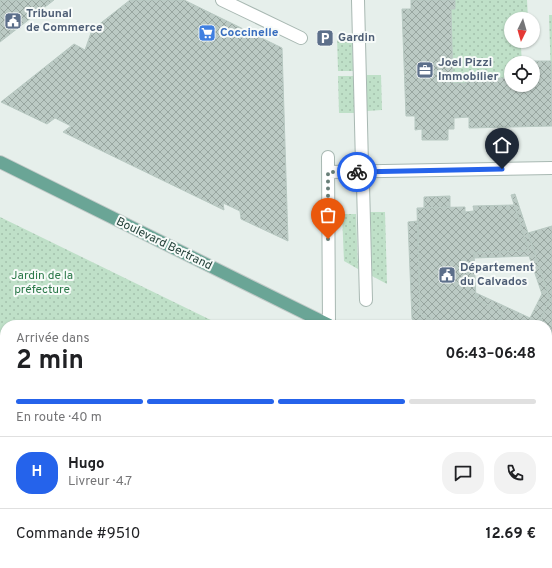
<!DOCTYPE html>
<html lang="fr">
<head>
<meta charset="utf-8">
<style>
  body { margin:0; font-family:Overpass,sans-serif; background:#f2f2f2; color:#202124; height:100vh; display:flex; flex-direction:column; font-size:15px; white-space:nowrap }
  * { box-sizing:border-box; margin:0 }
  p { font-size:13px; color:#757577 }
  .icon { flex:none; width:22px; height:22px; fill:none; stroke:currentColor; stroke-width:2; stroke-linecap:round; stroke-linejoin:round }
  .map { position:relative; flex:1; overflow:hidden }
  .drawer { position:absolute; left:0px; top:320px; width:552px; height:248px; display:flex; flex-direction:column; background:#fff; border-radius:16px 16px 0 0; box-shadow:0 1px 3px #0004 }
  .drawer>* { flex:none }
  .needle { width:26px; rotate:185deg }
  .controls { position:absolute; left:504px; top:12px; display:grid; gap:8px }
  .controls a { display:grid; place-items:center; width:36px; height:36px; border-radius:50%; background:#fff; box-shadow:0 1px 3px #0004; font-size:20px }
  .pin { position:absolute; display:grid; place-items:center; width:34px; height:34px; color:#fff; margin:-41px -17px; border-radius:50% 50% 50% 0; rotate:-45deg; box-shadow:0 0 4px #0007 }
  .pin .icon { rotate:45deg }
  .courier { position:absolute; display:grid; place-items:center; width:40px; height:40px; margin:-20px; border:3px solid #2563eb; border-radius:50%; background:#fff; color:#222; box-shadow:0 1px 5px #0007 }
  .headline em { font-style:normal; font-weight:700 }
  .headline div { display:flex; flex-direction:column-reverse }
  .headline { display:flex; align-items:center; justify-content:space-between; height:68px; padding:0 16px }
  h1 { font-size:26px; font-weight:700; line-height:30px }
  .bar { display:grid; grid-template-columns:repeat(4,1fr); gap:6px 4px; align-content:center; height:48px; padding:0 16px }
  .bar i { height:5px; border-radius:3px; background:#e0e0e0 }
  .bar .active { background:#2563eb }
  .bar p { grid-column:span 4 }
  .line { display:flex; align-items:center; gap:10px; padding:0 16px; border-top:1px solid #e0e0e0 }
  .line div { flex:1 }
  .round { display:grid; place-items:center; flex:none; width:42px; height:42px; border-radius:16px; background:#f2f2f2 }
  .map>svg:first-child { display:block }
</style>
</head>
<body>
<div class="map">
<svg width="552" height="568" viewBox="0 0 552 568">
  <defs>
    <pattern id="grass-dots" width="8" height="8" patternUnits="userSpaceOnUse"><rect width="8" height="8" fill="#bfe0c8"/><path d="M2 2h.1M6 6h.1" fill="none" stroke="#a4c1ad" stroke-width="1.8" stroke-linecap="round"/></pattern>
    <pattern id="building-cross-hatch" width="8" height="8" patternUnits="userSpaceOnUse"><rect width="8" height="8" fill="#bbcac4"/><path d="M0 0l8 8M0 8l8-8" fill="none" stroke="#98a6a0"/></pattern>
  </defs>
  <rect width="100%" height="100%" fill="#e6efeb"/>
  <path fill="url(#grass-dots)" d="M 455,0 L 527,0 L 528,19 L 511,19 L 511,41 L 528,41 L 528,47 L 521,48 L 522,63 L 511,63 L 511,78 L 467,79 L 467,83 L 453,83 L 451,9 L 455,9 Z
    M 549,15 L 552,15 L 552,79 L 551,79 Z
    M 337,36 L 352,36 L 353,71 L 338,71 Z
    M 367,75 L 381,75 L 382,110 L 367,111 Z
    M 338,76 L 354,76 L 354,113 L 339,113 Z
    M 370,212 L 385,212 L 387,284 L 372,276 Z
    M 342,214 L 356,214 L 358,269 L 344,261 Z
    M 0,217 L 221,325 L 5,325 L 5,363 L 0,366 Z
    M 547,364 L 552,366 L 552,388 L 547,386 Z
    M 547,483 L 552,486 L 552,568 L 472,568 L 469,563 L 547,563 Z
    M 0,561 L 5,562 L 5,563 L 18,563 L 27,568 L 0,568 Z
    M 313,563 L 454,563 L 445,568 L 316,568 Z"/>
  <path fill="url(#building-cross-hatch)" stroke="#b8c9c2" d="M 0,0 L 54,0 L 0,42 Z
    M 130,0 L 184,0 L 282,48 L 288,241 L 241,219 L 240,211 L 223,203 L 224,210 L 63,132 L 71,126 L 55,118 L 47,124 L 1,102 L 74,44 L 85,50 L 92,30 Z
    M 411,0 L 455,0 L 455,9 L 451,9 L 453,83 L 467,83 L 467,79 L 511,78 L 511,85 L 533,85 L 533,63 L 529,63 L 529,61 L 551,61 L 552,126 L 469,128 L 469,117 L 454,118 L 454,129 L 448,129 L 448,140 L 422,140 L 422,129 L 415,130 L 415,116 L 406,116 L 402,9 L 411,9 Z
    M 515,194 L 550,299 L 538,325 L 506,325 L 499,322 L 503,312 L 476,299 L 476,293 L 530,318 L 542,294 L 529,256 L 474,258 L 474,253 L 529,251 L 511,195 Z
    M 450,196 L 450,207 L 424,208 L 424,197 Z
    M 514,205 L 529,251 L 474,253 L 476,299 L 503,312 L 499,322 L 506,325 L 443,325 L 420,314 L 417,208 L 465,207 L 465,212 L 474,211 L 473,206 Z
    M 418,221 L 420,314 L 443,325 L 423,325 L 412,319 L 408,222 Z
    M 552,226 L 552,299 L 550,299 L 528,233 Z
    M 550,299 L 552,299 L 552,366 L 547,364 L 547,325 L 538,325 Z
    M 5,413 L 5,440 L 0,442 L 0,415 Z
    M 1,452 L 2,454 L 5,452 L 5,537 L 0,539 L 0,453 Z
    M 89,563 L 133,563 L 124,568 L 80,568 Z
    M 208,563 L 231,563 L 233,568 L 200,568 Z
    M 454,563 L 469,563 L 472,568 L 445,568 Z
    M 51,564 L 53,568 L 45,568 Z"/>
  <g fill="none" stroke-linecap="round" stroke-linejoin="round">
    <g stroke="#a8b8b2" stroke-width="14">
      <path id="minor" d="M 222,0 L 301,38
        M 358,0 L 362,165
        M 328,157 L 329,325
        M 328,172 L 552,168
        M 363,184 L 366,300"/>
    </g>
    <g stroke="#c2cac8" stroke-width="14">
      <path id="major" d="M 0,162 L 329,325
        M 547,433 L 552,436"/>
    </g>
    <use href="#minor" stroke="#fff" stroke-width="12"/>
    <use href="#major" stroke="#6aa596" stroke-width="12"/>
  </g>
  <g fill="none" stroke-linecap="round" stroke-linejoin="round">
    <path stroke="#687f78" stroke-width="4" stroke-dasharray="0 7.2" d="M 328,239 L 328,172 L 357,172"/>
    <path stroke="#2563eb" stroke-width="5" d="M 357,172 L 502,169"/>
  </g>
  <defs>
    <g id="civic-square" transform="scale(0.9)"><rect x="-9" y="-9" width="18" height="18" rx="4" fill="#5c6f8a" stroke="#f7fbf9"/><path d="M-.6-6.5H3V-4.5H.6V-3L4-1V1h2V6H-6V1h2V-1L-.6-3ZM-1.2 2.5V6h2.4V2.5Z" fill="#fff"/></g>
    <g id="supermarket-square" transform="scale(0.9)"><rect x="-9" y="-9" width="18" height="18" rx="4" fill="#3f7fe0" stroke="#f7fbf9"/><path d="M-6-5.5h2.5l.6 2H6L4.5 2H-2.5L-4.4-4H-6ZM-1.5 3.2a1.3 1.3 0 1 0 .1 0ZM3 3.2a1.3 1.3 0 1 0 .1 0Z" fill="#fff"/></g>
    <g id="parking-square" transform="scale(0.9)"><rect x="-9" y="-9" width="18" height="18" rx="4" fill="#5c6f8a" stroke="#f7fbf9"/><path d="M-3.5-5.5H1a3.5 3.5 0 0 1 0 7H-1V5.5H-3.5ZM-1-3.4V-.6H.8a1.4 1.4 0 0 0 0-2.8Z" fill="#fff"/></g>
    <g id="office-square" transform="scale(0.9)"><rect x="-9" y="-9" width="18" height="18" rx="4" fill="#5c6f8a" stroke="#f7fbf9"/><path d="M-6-3h4V-5.5h4V-3h4V5H-6ZM-1-4.5V-3h2v-1.5ZM-6 0V1H6V0Z" fill="#fff"/></g>
  </defs>
  <g fill-rule="evenodd">
    <use href="#civic-square" x="13" y="21"/>
    <use href="#supermarket-square" x="207" y="33"/>
    <use href="#parking-square" x="325" y="38"/>
    <use href="#office-square" x="425" y="70"/>
    <use href="#civic-square" x="447" y="275"/>
  </g>
  <g text-anchor="middle" dominant-baseline="central" stroke-width="4" stroke-linejoin="round" paint-order="stroke">
    <g font-size="12" font-weight="bold" fill="#4e5e75" stroke="#f7fbf9" text-anchor="start">
      <text x="26" y="14">Tribunal<tspan x="26" dy="14">de Commerce</tspan></text>
      <text x="338" y="38">Gardin</text>
      <text x="438" y="63">Joel Pizzi<tspan x="438" dy="14">Immobilier</tspan></text>
      <text x="460" y="268">Département<tspan x="460" dy="14">du Calvados</tspan></text>
    </g>
    <g font-size="12" font-weight="bold" fill="#366cbe" stroke="#f7fbf9" text-anchor="start">
      <text x="220" y="33">Coccinelle</text>
    </g>
    <g font-size="12" fill="#24423a" stroke="#f7fbf9">
      <text transform="translate(164 244) rotate(26)">Boulevard Bertrand</text>
    </g>
    <g font-size="12" fill="#2d7a4b" stroke="#f7fbf9">
      <text x="42" y="276">Jardin de la<tspan x="42" dy="14">préfecture</tspan></text>
    </g>
  </g>
</svg>
<div class="controls">
<a><svg class="needle" viewBox="-14 -14 28 28"><path d="M0-13l5 13h-10z" fill="#e53935"/><path d="M0 13l5-13h-10z" fill="#757577"/></svg></a>
<a><svg class="icon" aria-label="locate" viewBox="0 0 24 24"><circle cx="12" cy="12" r="6"/><path d="M12 2v4M12 18v4M2 12h4M18 12h4"/></svg></a>
</div>
<div class="pin" style="left:328px;top:239px;background:#ea580c"><svg class="icon" aria-label="bag" viewBox="0 0 24 24"><path d="M5 8h14l-1 12H6zM9 8a3 3 0 0 1 6 0"/></svg></div>
<div class="pin" style="left:502px;top:169px;background:#1f2937"><svg class="icon" aria-label="home" viewBox="0 0 24 24"><path d="M3 11l9-7 9 7M6 9v11h12V9"/></svg></div>
<div class="courier" style="left:357px;top:172px"><svg class="icon" aria-label="bike" viewBox="0 0 24 24"><circle cx="6" cy="16" r="4"/><circle cx="18" cy="16" r="4"/><path d="M6 16l4-8h5l3 8M10 8l3 8H6M13 5h3"/></svg></div>
<section class="drawer">
<div class="headline"><div><h1>2 min</h1><p>Arrivée dans</p></div><em>06:43–06:48</em></div>
<div class="bar"><i class="active"></i><i class="active"></i><i class="active"></i><i></i><p>En route · 40 m</p></div>
<div class="line" style="height:72px"><b class="round" style="background:#2563eb;color:#fff">H</b><div><b>Hugo</b><p>Livreur · 4.7</p></div><a class="round"><svg class="icon" aria-label="chat" viewBox="0 0 24 24"><path d="M4 5h16v11H9l-5 4z"/></svg></a><a class="round"><svg class="icon" aria-label="phone" viewBox="0 0 24 24"><path d="M5 4h4l2 5-3 2q2 4 5 5l2-3 5 2v4C11 20 4 13 5 4z"/></svg></a></div>
<div class="line" style="height:52px"><div>Commande #9510</div><b>12.69 €</b></div>
</section>
</div>
</body>
</html>
